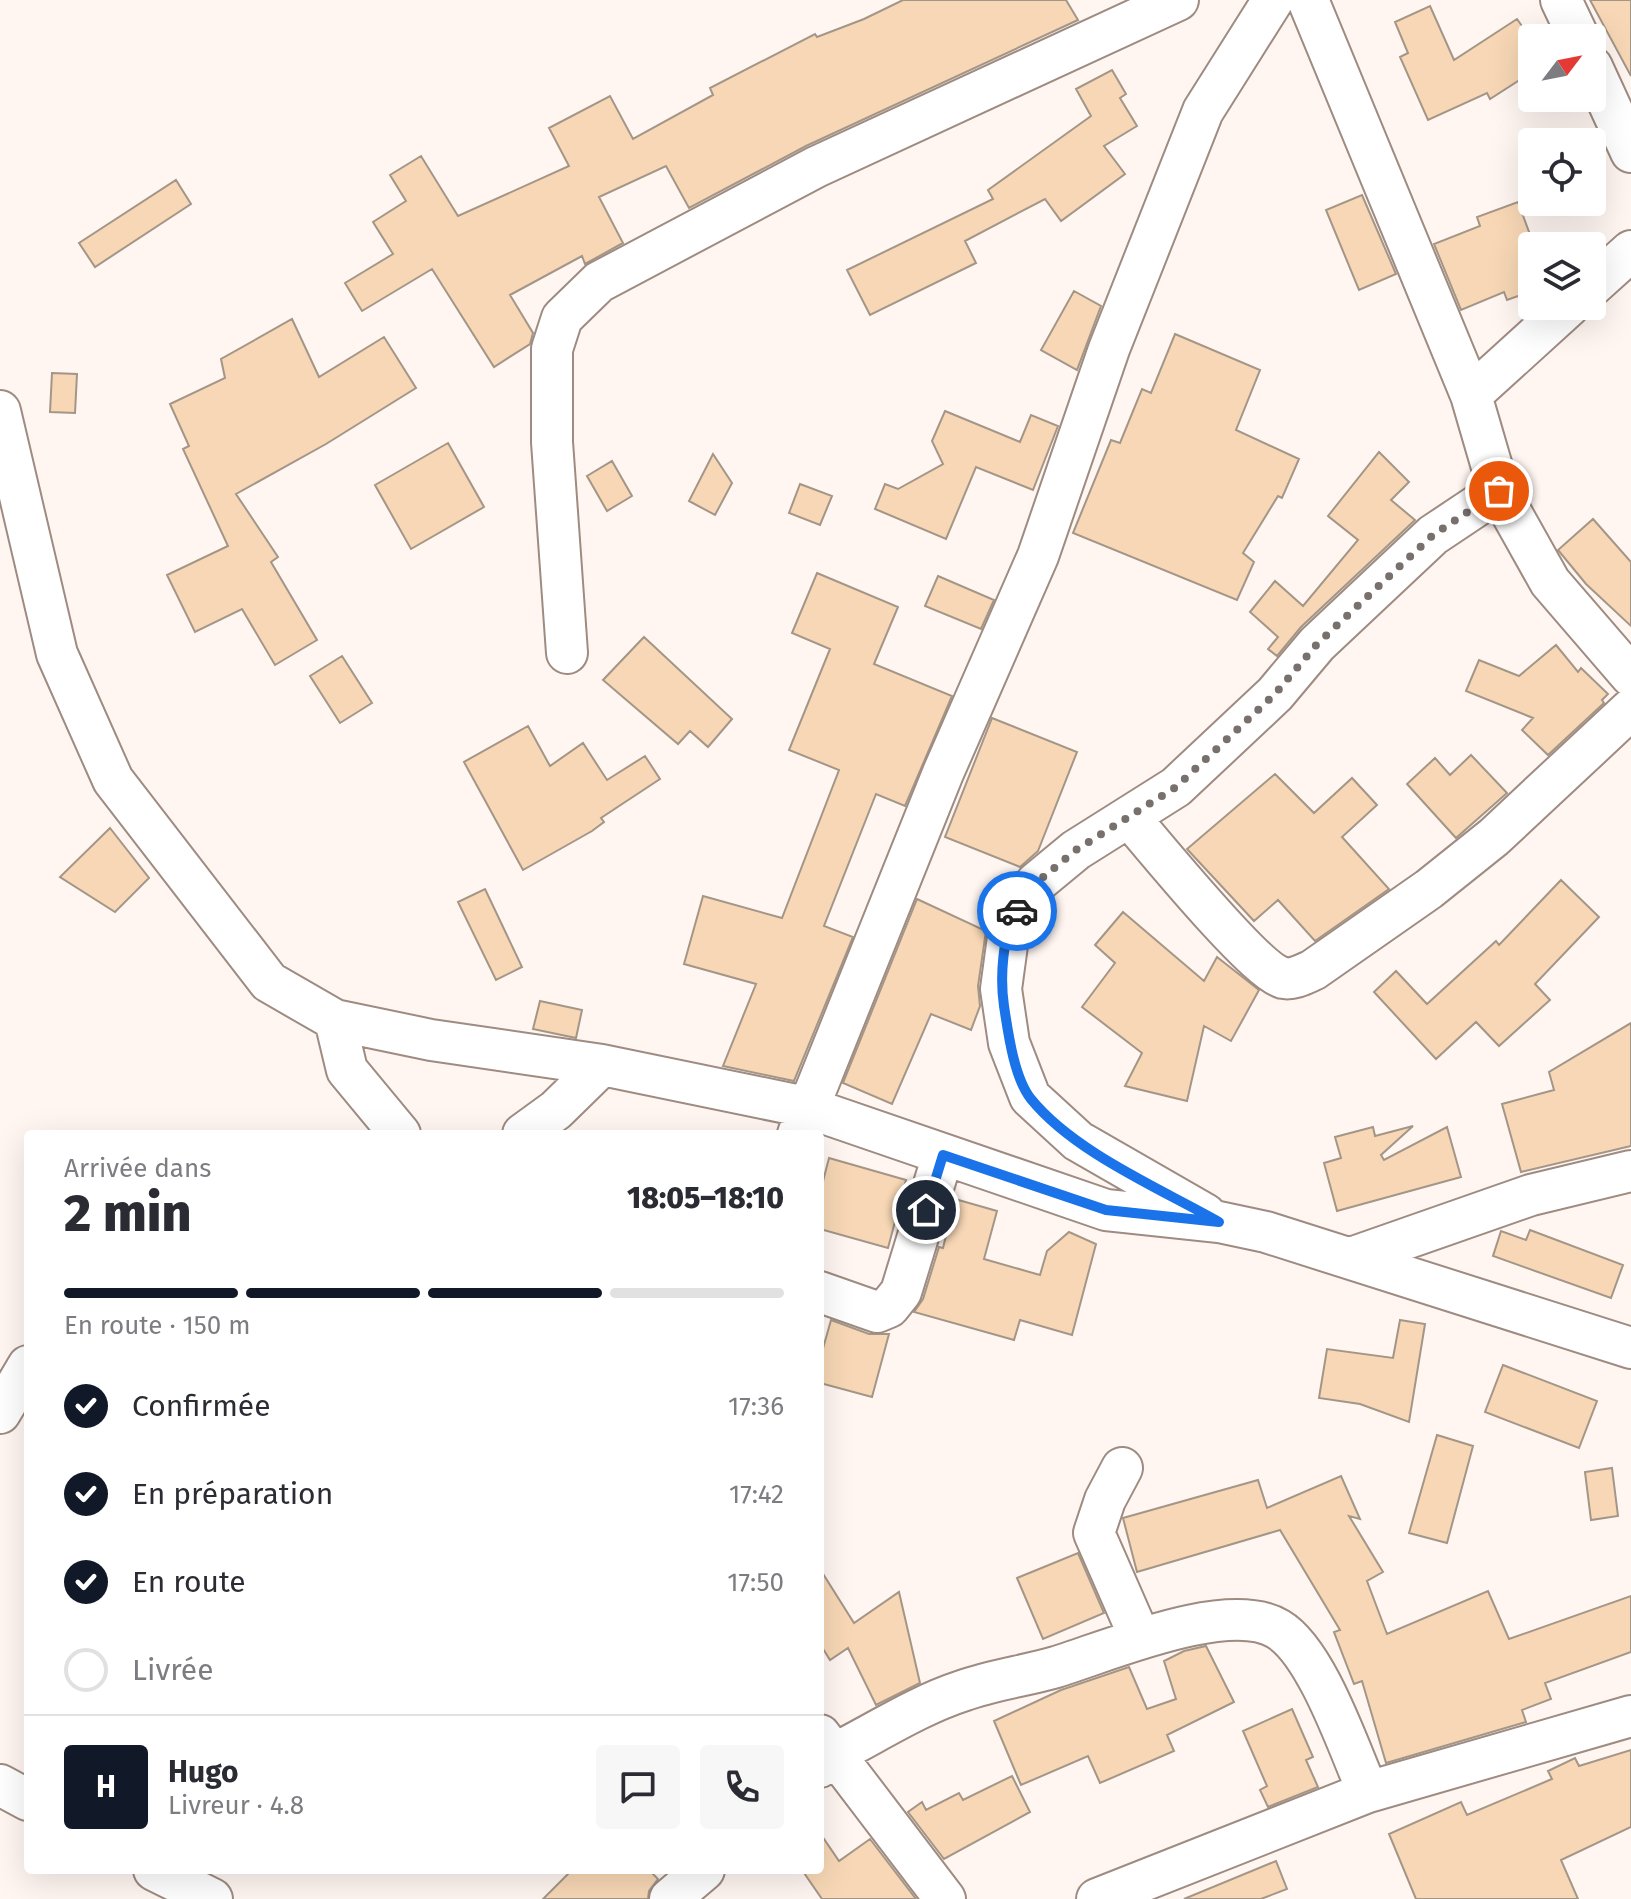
<!DOCTYPE html>
<html lang="fr">
<head>
<meta charset="utf-8">
<style>
  body { margin:0; font-family:"Fira Sans",sans-serif; background:#f7f7f7; color:#2b2b33; height:100vh; display:flex; flex-direction:column; font-size:30px; white-space:nowrap }
  * { box-sizing:border-box; margin:0 }
  p { font-size:26px; color:#7c7c81 }
  .icon { flex:none; width:44px; height:44px; fill:none; stroke:currentColor; stroke-width:2; stroke-linecap:round; stroke-linejoin:round }
  .map { position:relative; flex:1; overflow:hidden }
  .side { position:absolute; left:24px; top:1130px; width:800px; height:744px; display:flex; flex-direction:column; background:#fff; border-radius:8px; box-shadow:0 8px 32px #0002 }
  .side>* { flex:none }
  .needle { width:52px; rotate:58deg }
  .tools { position:absolute; left:1518px; top:24px; display:grid; gap:16px }
  .tools a { display:grid; place-items:center; width:88px; height:88px; border-radius:8px; background:#fff; box-shadow:0 8px 32px #0002; font-size:40px }
  .pin { position:absolute; display:grid; place-items:center; width:68px; height:68px; color:#fff; margin:-34px; border:4px solid #fff; border-radius:50%; box-shadow:0 2px 8px #0007 }
  .courier { position:absolute; display:grid; place-items:center; width:80px; height:80px; margin:-40px; border:6px solid #1a73e8; border-radius:50%; background:#fff; color:#222; box-shadow:0 2px 10px #0007 }
  .headline em { font-style:normal; font-weight:800 }
  .headline div { display:flex; flex-direction:column-reverse }
  .headline { display:flex; align-items:center; justify-content:space-between; height:136px; padding:0 40px }
  h1 { font-size:52px; font-weight:800; line-height:60px }
  .bar { display:grid; grid-template-columns:repeat(4,1fr); gap:12px 8px; align-content:center; height:96px; padding:0 40px }
  .bar i { height:10px; border-radius:6px; background:#e1e1e2 }
  .bar .current { background:#111827 }
  .bar p { grid-column:span 4 }
  .line { display:flex; align-items:center; gap:20px; padding:0 40px; border-top:2px solid #e1e1e2 }
  .line div { flex:1 }
  .round { display:grid; place-items:center; flex:none; width:84px; height:84px; border-radius:8px; background:#f7f7f7 }
  ol { padding:0 40px; list-style:none }
  li { display:flex; align-items:center; gap:24px; height:88px }
  li p { margin-inline-start:auto }
  li .icon { padding:8px; border-radius:50%; background:#111827; color:#fff; stroke-width:4 }
  li:last-child { color:#7c7c81 }
  li i { width:44px; height:44px; border:4px solid #e1e1e2; border-radius:50% }
  .map>svg:first-child { display:block }
</style>
</head>
<body>
<div class="map">
<svg width="1631" height="1899" viewBox="0 0 1631 1899">
  <rect width="100%" height="100%" fill="#fff6f2"/>
  <path fill="#f7d7b5" stroke="#a49687" stroke-width="2" d="M 903,0 L 1066,0 L 1078,20 L 806,146 L 689,208 L 666,166 L 599,197 L 623,243 L 585,264 L 582,256 L 510,295 L 533,333 L 530,344 L 494,367 L 432,269 L 362,311 L 345,283 L 393,254 L 373,222 L 406,201 L 390,175 L 421,156 L 458,216 L 569,166 L 549,128 L 610,96 L 633,139 L 713,95 L 710,88 L 815,34 L 817,37 L 864,19 Z
    M 1590,0 L 1631,0 L 1631,76 Z
    M 1430,6 L 1454,60 L 1517,19 L 1532,40 L 1532,72 L 1490,99 L 1487,93 L 1428,120 L 1400,57 L 1408,53 L 1395,22 Z
    M 1112,70 L 1126,94 L 1120,98 L 1137,126 L 1104,146 L 1125,174 L 1061,221 L 1045,199 L 965,241 L 976,263 L 870,315 L 847,270 L 993,199 L 988,190 L 1091,116 L 1076,89 Z
    M 176,180 L 191,204 L 95,267 L 79,243 Z
    M 1362,195 L 1396,274 L 1359,290 L 1326,210 Z
    M 1518,202 L 1532,240 L 1532,291 L 1507,300 L 1504,292 L 1461,310 L 1434,244 L 1480,226 L 1477,217 Z
    M 1074,291 L 1101,306 L 1077,370 L 1041,350 Z
    M 292,319 L 319,377 L 384,337 L 416,388 L 326,444 L 236,494 L 278,557 L 271,562 L 317,640 L 275,665 L 242,609 L 195,632 L 167,575 L 228,546 L 183,449 L 189,446 L 170,404 L 225,378 L 221,359 Z
    M 1175,334 L 1260,370 L 1236,430 L 1299,459 L 1282,498 L 1278,496 L 1243,553 L 1254,562 L 1237,600 L 1073,533 L 1111,440 L 1120,443 L 1142,389 L 1151,393 Z
    M 52,373 L 77,374 L 75,413 L 50,412 Z
    M 945,411 L 1020,442 L 1031,415 L 1058,426 L 1033,490 L 976,467 L 946,539 L 875,509 L 885,484 L 898,489 L 943,464 L 932,441 Z
    M 448,443 L 484,507 L 411,549 L 375,485 Z
    M 1379,452 L 1409,482 L 1391,500 L 1415,520 L 1301,627 L 1277,656 L 1268,649 L 1278,637 L 1250,612 L 1275,581 L 1303,606 L 1358,540 L 1328,516 Z
    M 713,454 L 732,483 L 715,515 L 689,501 Z
    M 612,461 L 632,496 L 607,511 L 587,476 Z
    M 800,484 L 832,496 L 820,525 L 789,513 Z
    M 1593,519 L 1631,562 L 1631,626 L 1586,584 L 1558,550 Z
    M 817,573 L 898,607 L 874,664 L 952,696 L 905,806 L 876,794 L 824,926 L 853,937 L 794,1081 L 723,1066 L 756,984 L 684,964 L 703,896 L 782,918 L 839,770 L 789,750 L 830,649 L 792,633 Z
    M 938,576 L 994,600 L 981,629 L 925,606 Z
    M 644,637 L 732,719 L 708,747 L 690,731 L 678,744 L 603,680 Z
    M 1556,645 L 1578,672 L 1581,668 L 1608,694 L 1602,700 L 1604,703 L 1548,755 L 1522,730 L 1533,718 L 1466,691 L 1479,660 L 1519,676 Z
    M 342,656 L 372,703 L 340,723 L 310,676 Z
    M 992,718 L 1077,752 L 1038,851 L 1020,867 L 945,837 Z
    M 528,726 L 550,766 L 583,743 L 607,780 L 645,756 L 660,779 L 601,818 L 604,822 L 592,831 L 523,870 L 464,762 Z
    M 1471,755 L 1507,793 L 1456,838 L 1407,784 L 1435,758 L 1450,775 Z
    M 1275,774 L 1314,813 L 1352,778 L 1377,805 L 1342,837 L 1389,889 L 1315,941 L 1278,900 L 1254,921 L 1187,849 Z
    M 110,828 L 149,878 L 115,912 L 60,877 Z
    M 1561,880 L 1599,917 L 1535,984 L 1550,1000 L 1499,1046 L 1476,1022 L 1436,1059 L 1374,992 L 1396,971 L 1427,1004 L 1496,941 L 1499,945 Z
    M 485,889 L 522,967 L 496,980 L 458,902 Z
    M 917,899 L 986,931 L 978,986 L 980,1006 L 971,1030 L 931,1014 L 892,1104 L 843,1083 Z
    M 1123,912 L 1204,981 L 1217,957 L 1259,990 L 1231,1041 L 1204,1026 L 1187,1101 L 1125,1086 L 1142,1053 L 1082,1007 L 1115,963 L 1095,945 Z
    M 540,1001 L 582,1010 L 576,1038 L 533,1029 Z
    M 1631,1023 L 1631,1146 L 1521,1172 L 1502,1104 L 1554,1090 L 1549,1072 Z
    M 1413,1126 L 1381,1155 L 1384,1160 L 1447,1127 L 1461,1177 L 1337,1211 L 1324,1163 L 1341,1158 L 1335,1137 L 1373,1127 L 1375,1136 Z
    M 829,1158 L 906,1180 L 888,1248 L 820,1229 L 820,1193 Z
    M 955,1199 L 997,1211 L 984,1259 L 1040,1275 L 1047,1251 L 1069,1232 L 1096,1244 L 1072,1335 L 1020,1320 L 1014,1340 L 914,1312 L 923,1299 L 939,1247 L 943,1248 Z
    M 1530,1230 L 1623,1265 L 1611,1298 L 1493,1256 L 1501,1231 L 1526,1240 Z
    M 831,1320 L 869,1334 L 889,1334 L 872,1397 L 820,1383 L 820,1359 Z
    M 1400,1320 L 1425,1324 L 1409,1422 L 1360,1404 L 1319,1398 L 1327,1349 L 1393,1358 Z
    M 1503,1365 L 1597,1401 L 1579,1448 L 1485,1412 Z
    M 1437,1435 L 1473,1446 L 1447,1543 L 1409,1533 Z
    M 1612,1468 L 1618,1516 L 1591,1520 L 1585,1472 Z
    M 1341,1476 L 1360,1519 L 1349,1516 L 1383,1572 L 1367,1581 L 1387,1634 L 1488,1591 L 1509,1639 L 1631,1596 L 1631,1652 L 1545,1683 L 1551,1699 L 1522,1710 L 1526,1722 L 1386,1763 L 1362,1681 L 1354,1684 L 1334,1632 L 1340,1630 L 1280,1530 L 1137,1572 L 1123,1518 L 1258,1480 L 1267,1508 Z
    M 1078,1553 L 1104,1613 L 1043,1639 L 1017,1578 Z
    M 820,1569 L 854,1623 L 899,1592 L 920,1683 L 876,1705 L 848,1648 L 830,1660 L 820,1644 Z
    M 1206,1646 L 1234,1702 L 1167,1735 L 1174,1751 L 1100,1783 L 1088,1756 L 1021,1785 L 994,1721 L 1061,1690 L 1129,1667 L 1147,1709 L 1176,1699 L 1164,1661 L 1184,1651 Z
    M 1292,1709 L 1313,1757 L 1306,1760 L 1318,1787 L 1268,1807 L 1260,1790 L 1267,1786 L 1243,1731 Z
    M 1631,1750 L 1631,1827 L 1561,1860 L 1578,1899 L 1416,1899 L 1389,1834 L 1461,1802 L 1467,1815 L 1552,1779 L 1548,1771 L 1575,1758 L 1579,1766 Z
    M 1012,1776 L 1030,1812 L 944,1859 L 908,1812 L 922,1802 L 926,1810 L 959,1793 L 963,1800 Z
    M 820,1833 L 839,1861 L 870,1839 L 916,1899 L 822,1899 L 802,1870 L 820,1870 Z
    M 1276,1861 L 1287,1889 L 1261,1899 L 1184,1899 Z
    M 572,1870 L 649,1870 L 658,1879 L 649,1891 L 648,1899 L 543,1899 Z"/>
  <g fill="none" stroke-linecap="round" stroke-linejoin="round">
    <g stroke="#9e8b81" stroke-width="44">
      <path id="minor" d="M 1308,0 L 1471,395 L 1499,491 L 1550,582 L 1631,676
        M 1561,0 L 1579,38
        M 1592,67 L 1631,152
        M 1592,286 L 1631,251
        M 1471,395 L 1569,306
        M 0,411 L 57,654 L 113,780 L 269,982 L 335,1020 L 431,1040 L 602,1065 L 806,1107 L 1106,1210 L 1219,1222 L 1266,1232 L 1631,1348
        M 567,653 L 552,442 L 552,349 L 562,318 L 599,282 L 816,167 L 1178,0
        M 1130,818 C 1154,846 1255,970 1283,978 C 1293,980 1304,974 1313,970 L 1429,889 L 1494,837 L 1631,709
        M 335,1020 L 347,1070 L 400,1134
        M 523,1134 L 556,1110 L 602,1065
        M 798,1134 L 943,773 L 1038,556 L 1109,349 L 1203,111 L 1273,0
        M 1205,1214 L 1078,1141 L 1030,1097 L 1009,1043 L 1001,989 L 1010,923 L 1036,883 L 1076,850 L 1176,787 L 1275,694 L 1317,644 L 1433,535 L 1499,491
        M 1351,1258 L 1531,1195 L 1631,1171
        M 820,1292 L 877,1312 L 889,1307 L 901,1292 L 943,1155
        M 0,1413 L 28,1366
        M 1122,1468 L 1105,1500 L 1094,1533 L 1140,1638
        M 820,1735 L 945,1899
        M 820,1767 L 836,1753 C 877,1732 919,1705 962,1691 C 992,1680 1025,1676 1056,1667 C 1108,1651 1229,1599 1278,1629 C 1317,1652 1349,1749 1368,1792
        M 0,1785 L 28,1800
        M 154,1870 L 212,1899
        M 670,1899 L 704,1870
        M 1097,1899 L 1368,1792 L 1631,1716"/>
    </g>
    <use href="#minor" stroke="#fff" stroke-width="40"/>
  </g>
  <g fill="none" stroke-linecap="round" stroke-linejoin="round">
    <path stroke="#78706c" stroke-width="8" stroke-dasharray="0 14.4" d="M 1017,911 L 1036,883 L 1076,850 L 1176,787 L 1275,694 L 1317,644 L 1433,535 L 1499,491"/>
    <path stroke="#1a73e8" stroke-width="10" d="M 926,1210 L 943,1155 L 1106,1210 L 1219,1222 C 1159,1188 1074,1152 1031,1099 C 1014,1078 1008,1032 1004,1006 C 1000,979 1002,934 1017,911"/>
  </g>
</svg>
<div class="tools">
<a><svg class="needle" viewBox="-14 -14 28 28"><path d="M0-13l5 13h-10z" fill="#e53935"/><path d="M0 13l5-13h-10z" fill="#7c7c81"/></svg></a>
<a><svg class="icon" aria-label="locate" viewBox="0 0 24 24"><circle cx="12" cy="12" r="6"/><path d="M12 2v4M12 18v4M2 12h4M18 12h4"/></svg></a>
<a><svg class="icon" aria-label="layers" viewBox="0 0 24 24"><path d="M12 4l9 5-9 5-9-5zM3 14l9 5 9-5"/></svg></a>
</div>
<div class="pin" style="left:1499px;top:491px;background:#ea580c"><svg class="icon" aria-label="bag" viewBox="0 0 24 24"><path d="M5 8h14l-1 12H6zM9 8a3 3 0 0 1 6 0"/></svg></div>
<div class="pin" style="left:926px;top:1210px;background:#1f2937"><svg class="icon" aria-label="home" viewBox="0 0 24 24"><path d="M3 11l9-7 9 7M6 9v11h12V9"/></svg></div>
<div class="courier" style="left:1017px;top:911px"><svg class="icon" aria-label="car" viewBox="0 0 24 24"><path d="M5 17H2v-5l4-1 3-4h7l3 4 3 1v5h-3M9 17h6M6 11h13"/><circle cx="7" cy="17" r="2"/><circle cx="17" cy="17" r="2"/></svg></div>
<section class="side">
<div class="headline"><div><h1>2 min</h1><p>Arrivée dans</p></div><em>18:05–18:10</em></div>
<div class="bar"><i class="current"></i><i class="current"></i><i class="current"></i><i></i><p>En route · 150 m</p></div>
<ol>
<li><svg class="icon" aria-label="check" viewBox="0 0 24 24"><path d="M5 12l5 5 9-10"/></svg>Confirmée<p>17:36</p></li>
<li><svg class="icon" aria-label="check" viewBox="0 0 24 24"><path d="M5 12l5 5 9-10"/></svg>En préparation<p>17:42</p></li>
<li><svg class="icon" aria-label="check" viewBox="0 0 24 24"><path d="M5 12l5 5 9-10"/></svg>En route<p>17:50</p></li>
<li><i></i>Livrée</li>
</ol>
<div class="line" style="height:144px"><b class="round" style="background:#111827;color:#fff">H</b><div><b>Hugo</b><p>Livreur · 4.8</p></div><a class="round"><svg class="icon" aria-label="chat" viewBox="0 0 24 24"><path d="M4 5h16v11H9l-5 4z"/></svg></a><a class="round"><svg class="icon" aria-label="phone" viewBox="0 0 24 24"><path d="M5 4h4l2 5-3 2q2 4 5 5l2-3 5 2v4C11 20 4 13 5 4z"/></svg></a></div>
</section>
</div>
</body>
</html>
